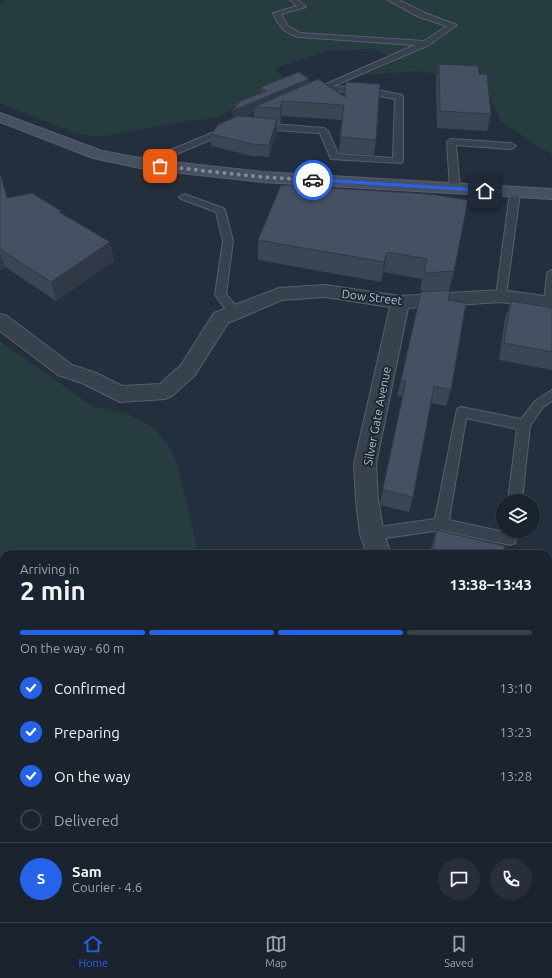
<!DOCTYPE html>
<html lang="en">
<head>
<meta charset="utf-8">
<style>
  body { margin:0; font-family:Ubuntu,sans-serif; background:#282f3a; color:#f1f3f6; height:100vh; display:flex; flex-direction:column; font-size:15px; white-space:nowrap }
  * { box-sizing:border-box; margin:0 }
  p { font-size:13px; color:#a0a4aa }
  .icon { flex:none; width:22px; height:22px; fill:none; stroke:currentColor; stroke-width:2; stroke-linecap:round; stroke-linejoin:round }
  .map { position:relative; flex:1; overflow:hidden }
  .side { position:absolute; left:0px; top:550px; width:552px; height:372px; display:flex; flex-direction:column; background:#1b232e; border-radius:12px 12px 0 0; box-shadow:0 1px 3px #0004,0 0 0 1px #39404a }
  .side>* { flex:none }
  .tools { position:absolute; left:496px; top:494px; display:grid; gap:8px }
  .tools a { display:grid; place-items:center; width:44px; height:44px; border-radius:50%; background:#1b232e; box-shadow:0 1px 3px #0004,0 0 0 1px #39404a; font-size:20px }
  .pin { position:absolute; display:grid; place-items:center; width:34px; height:34px; color:#fff; margin:-17px; border-radius:8px; box-shadow:0 2px 6px #0006 }
  .courier { position:absolute; display:grid; place-items:center; width:40px; height:40px; margin:-20px; border:3px solid #2563eb; border-radius:50%; background:#fff; color:#222; box-shadow:0 1px 5px #0007 }
  .head em { font-style:normal; font-weight:700 }
  .head div { display:flex; flex-direction:column-reverse }
  .head { display:flex; align-items:center; justify-content:space-between; height:68px; padding:0 20px }
  h1 { font-size:26px; font-weight:700; line-height:30px }
  .bar { display:grid; grid-template-columns:repeat(4,1fr); gap:6px 4px; align-content:center; height:48px; padding:0 20px }
  .bar i { height:5px; border-radius:3px; background:#39404a }
  .bar .active { background:#2563eb }
  .bar p { grid-column:span 4 }
  .line { display:flex; align-items:center; gap:10px; padding:0 20px; border-top:1px solid #39404a }
  .line div { flex:1 }
  .round { display:grid; place-items:center; flex:none; width:42px; height:42px; border-radius:21px; background:#282f3a }
  ol { padding:0 20px; list-style:none }
  li { display:flex; align-items:center; gap:12px; height:44px }
  li p { margin-inline-start:auto }
  li .icon { padding:4px; border-radius:50%; background:#2563eb; color:#fff; stroke-width:4 }
  li:last-child { color:#a0a4aa }
  li i { width:22px; height:22px; border:2px solid #39404a; border-radius:50% }
  .tabs { display:flex; justify-content:space-around; align-items:center; height:56px; border-top:1px solid #39404a; background:#1b232e; font-size:11px; color:#a0a4aa }
  .tabs a { display:grid; justify-items:center; gap:2px }
  .tabs .active { color:#2563eb }
  .map>svg:first-child { display:block }
</style>
</head>
<body>
<div class="map">
<svg width="552" height="922" viewBox="0 0 552 922">
  <rect width="100%" height="100%" fill="#242f3e"/>
  <path fill="#263c3f" d="M 7,0 L 552,0 L 552,154 L 542,149 L 501,121 L 483,82 L 418,71 L 363,75 L 399,60 L 371,49 L 327,51 L 274,68 L 286,81 L 219,117 L 176,123 L 99,137 L 75,133 L 0,103 L 0,5 Z
    M 0,341 L 92,406 L 128,414 L 151,426 L 167,443 L 176,460 L 199,554 L 4,554 L 4,918 L 487,918 L 487,922 L 0,922 Z"/>
  <g fill="none" stroke-linecap="round" stroke-linejoin="round">
    <g stroke="#565f6c" stroke-width="2">
      <path id="lane" d="M 290,0 L 298,0 L 306,7 L 281,14 L 288,26 L 300,33 L 424,41 L 447,26 L 419,17 L 388,0 L 398,0 L 425,13 L 457,25 L 429,45 L 333,86 L 368,88 L 402,95 L 403,97 L 403,161 L 401,163 L 331,159 L 320,133 L 259,129 L 255,126 L 259,123 L 324,128 L 328,131 L 338,154 L 393,158 L 395,99 L 368,94 L 323,90 L 312,95 L 308,92 L 415,45 L 299,37 C 285,34 279,26 273,13 L 297,6 Z
        M 226,127 L 229,128 L 230,130 L 229,132 L 148,166 L 145,167 L 140,164 L 142,162 Z
        M 451,139 L 511,143 L 516,146 L 511,149 L 456,145 L 460,189 L 455,192 L 450,189 L 447,142 Z
        M 515,190 L 520,193 L 506,296 L 505,299 L 497,299 L 496,296 L 510,193 Z
        M 184,194 L 223,208 L 225,210 L 233,241 L 226,294 L 239,310 L 241,313 L 239,316 L 231,316 L 215,295 L 223,241 L 216,212 L 181,199 L 179,197 Z
        M 552,270 L 552,306 L 546,306 L 544,303 L 547,274 L 548,272 Z
        M 552,390 L 552,401 L 543,407 L 530,426 L 522,501 L 508,501 L 517,429 L 466,418 L 449,520 L 504,532 L 518,531 L 515,543 L 510,545 L 441,530 L 372,540 L 367,538 L 365,534 L 367,530 L 372,528 L 435,519 L 457,409 L 461,407 L 521,419 L 535,401 Z"/>
    </g>
    <g stroke="#565f6c" stroke-width="2">
      <path id="street" d="M 325,285 L 400,296 L 501,290 L 552,297 L 552,309 L 501,302 L 408,308 L 376,464 L 378,500 L 384,534 L 391,554 L 367,554 L 360,534 L 356,500 L 354,464 L 390,307 L 325,297 L 282,300 L 228,323 L 195,375 L 172,396 L 165,399 L 120,402 L 82,383 L 58,375 L 0,331 L 0,314 L 7,316 L 72,365 L 96,373 L 122,386 L 160,384 L 181,365 L 214,313 L 279,288 Z
        M 548,759 L 552,760 L 552,790 L 548,789 Z"/>
    </g>
    <g stroke="#565f6c" stroke-width="2">
      <path id="secondary" d="M 0,113 L 102,151 L 145,159 L 262,172 L 552,189 L 552,199 L 262,182 L 145,169 L 93,158 L 0,122 Z"/>
    </g>
    <use href="#lane" fill="#38414e" fill-rule="evenodd"/>
    <use href="#street" fill="#38414e" fill-rule="evenodd"/>
    <use href="#secondary" fill="#465061" fill-rule="evenodd"/>
  </g>
  <path fill="#3b4654" fill-rule="evenodd" d="M 439,64 L 479,74 L 491,114 L 487,131 L 437,128 L 436,80 Z
    M 309,83 L 345,97 L 376,140 L 374,155 L 339,153 L 342,120 L 282,116 L 280,124 L 277,123 L 277,131 L 269,157 L 252,156 L 211,146 L 211,134 L 233,119 L 232,111 L 236,107 L 235,103 L 261,93 L 261,87 ZM 254,112 L 254,118 L 244,117 Z
    M 0,176 L 8,198 L 62,214 L 110,242 L 114,261 L 56,301 L 5,267 L 0,270 Z
    M 281,185 L 454,271 L 449,290 L 448,300 L 451,390 L 446,406 L 431,403 L 413,497 L 409,512 L 380,505 L 380,503 L 403,397 L 397,396 L 401,380 L 422,292 L 422,290 L 420,290 L 422,279 L 384,272 L 381,282 L 258,260 L 258,240 Z
    M 511,301 L 552,308 L 552,370 L 499,360 L 505,318 Z
    M 436,530 L 504,554 L 430,554 L 432,545 Z"/>
  <path fill="#303945" d="M 309,79 L 308,89 L 254,107 L 254,112 L 233,122 L 232,111 Z
    M 282,101 L 282,116 L 280,124 L 280,108 Z
    M 277,119 L 277,131 L 269,157 L 269,145 Z
    M 1,176 L 7,194 L 13,217 L 7,198 Z
    M 110,242 L 114,261 L 56,301 L 51,282 Z
    M 387,252 L 384,272 L 381,282 L 384,262 Z
    M 0,253 L 5,267 L 0,270 Z"/>
  <path fill="#455162" stroke="#303945" d="M 439,64 L 478,66 L 479,74 L 487,74 L 491,114 L 440,111 Z
    M 299,72 L 309,79 L 232,111 L 239,103 L 235,103 L 266,91 L 261,87 Z
    M 318,79 L 345,97 L 346,82 L 380,84 L 376,140 L 340,137 L 344,105 L 282,101 L 280,108 L 254,107 Z
    M 238,116 L 277,119 L 269,145 L 252,144 L 211,134 L 219,124 Z
    M 0,176 L 1,176 L 7,198 L 32,193 L 61,211 L 59,212 L 110,242 L 51,282 L 0,249 Z
    M 281,185 L 429,194 L 468,200 L 454,271 L 425,273 L 426,270 L 424,270 L 427,259 L 387,252 L 384,262 L 258,240 Z
    M 450,290 L 448,300 L 466,303 L 451,390 L 434,386 L 413,497 L 384,490 L 383,488 L 406,381 L 401,380 L 421,292 Z
    M 511,301 L 552,308 L 552,352 L 504,343 Z
    M 436,530 L 505,546 L 504,554 L 433,554 Z"/>
  <path fill="#2563eb" d="M 313,178 L 485,189 L 487,191 L 485,192 L 312,181 Z"/>
  <g fill="none" stroke-linecap="round" stroke-linejoin="round">
    <path stroke="#828b98" stroke-width="4" stroke-dasharray="0 7.2" d="M 160,166 L 262,177 L 313,180"/>
  </g>
  <g text-anchor="middle" dominant-baseline="central" stroke-width="4" stroke-linejoin="round" paint-order="stroke">
    <g font-size="12" fill="#b4bcc9" stroke="#1d2633">
      <text transform="translate(372 297) rotate(7)">Dow Street</text>
      <text transform="translate(377 416) rotate(-79)">Silver Gate Avenue</text>
    </g>
  </g>
</svg>
<div class="tools">
<a><svg class="icon" aria-label="layers" viewBox="0 0 24 24"><path d="M12 4l9 5-9 5-9-5zM3 14l9 5 9-5"/></svg></a>
</div>
<div class="pin" style="left:160px;top:166px;background:#ea580c"><svg class="icon" aria-label="bag" viewBox="0 0 24 24"><path d="M5 8h14l-1 12H6zM9 8a3 3 0 0 1 6 0"/></svg></div>
<div class="pin" style="left:485px;top:191px;background:#1f2937"><svg class="icon" aria-label="home" viewBox="0 0 24 24"><path d="M3 11l9-7 9 7M6 9v11h12V9"/></svg></div>
<div class="courier" style="left:313px;top:180px"><svg class="icon" aria-label="car" viewBox="0 0 24 24"><path d="M5 17H2v-5l4-1 3-4h7l3 4 3 1v5h-3M9 17h6M6 11h13"/><circle cx="7" cy="17" r="2"/><circle cx="17" cy="17" r="2"/></svg></div>
<section class="side">
<div class="head"><div><h1>2 min</h1><p>Arriving in</p></div><em>13:38–13:43</em></div>
<div class="bar"><i class="active"></i><i class="active"></i><i class="active"></i><i></i><p>On the way · 60 m</p></div>
<ol>
<li><svg class="icon" aria-label="check" viewBox="0 0 24 24"><path d="M5 12l5 5 9-10"/></svg>Confirmed<p>13:10</p></li>
<li><svg class="icon" aria-label="check" viewBox="0 0 24 24"><path d="M5 12l5 5 9-10"/></svg>Preparing<p>13:23</p></li>
<li><svg class="icon" aria-label="check" viewBox="0 0 24 24"><path d="M5 12l5 5 9-10"/></svg>On the way<p>13:28</p></li>
<li><i></i>Delivered</li>
</ol>
<div class="line" style="height:72px"><b class="round" style="background:#2563eb;color:#fff">S</b><div><b>Sam</b><p>Courier · 4.6</p></div><a class="round"><svg class="icon" aria-label="chat" viewBox="0 0 24 24"><path d="M4 5h16v11H9l-5 4z"/></svg></a><a class="round"><svg class="icon" aria-label="phone" viewBox="0 0 24 24"><path d="M5 4h4l2 5-3 2q2 4 5 5l2-3 5 2v4C11 20 4 13 5 4z"/></svg></a></div>
</section>
</div>
<nav class="tabs">
<a class="active"><svg class="icon" aria-label="home" viewBox="0 0 24 24"><path d="M3 11l9-7 9 7M6 9v11h12V9"/></svg>Home</a>
<a><svg class="icon" aria-label="map" viewBox="0 0 24 24"><path d="M3 6l6-2 6 2 6-2v14l-6 2-6-2-6 2zM9 4v14M15 6v14"/></svg>Map</a>
<a><svg class="icon" aria-label="saved" viewBox="0 0 24 24"><path d="M7 4h10v16l-5-4-5 4z"/></svg>Saved</a>
</nav>
</body>
</html>
